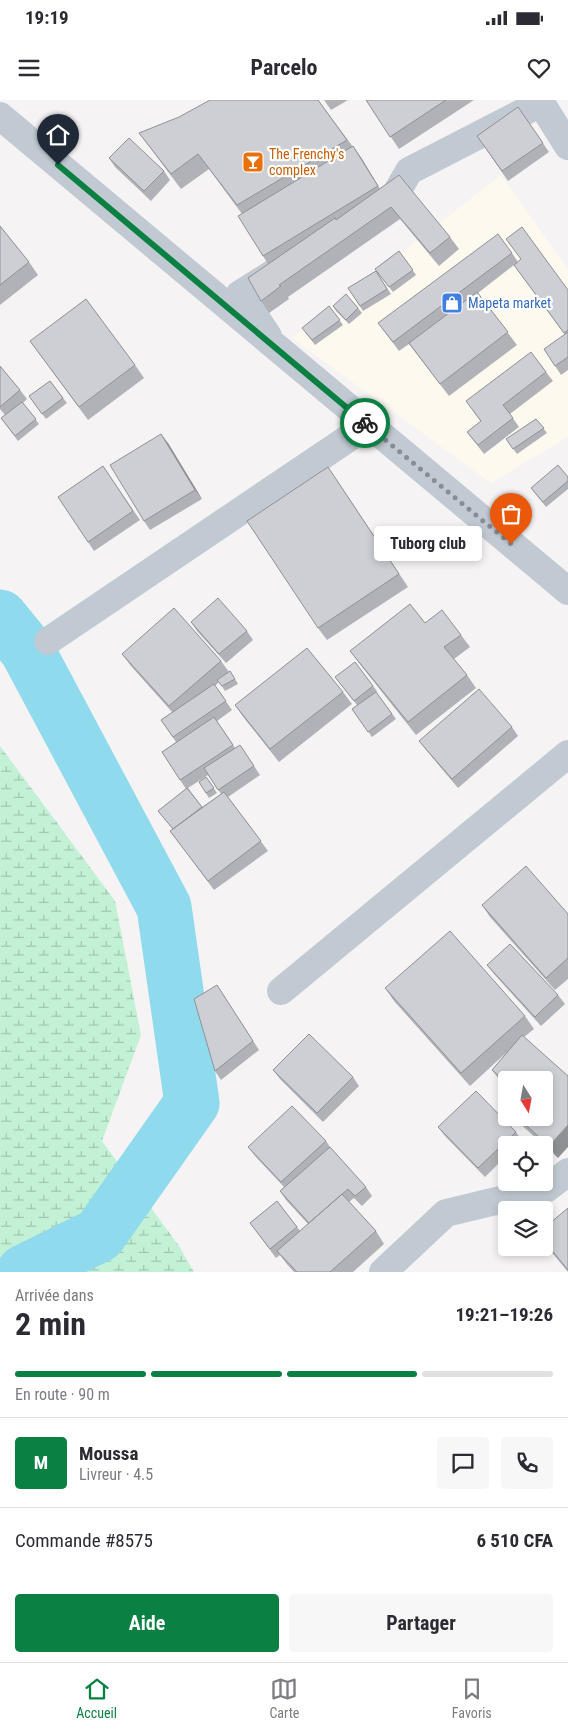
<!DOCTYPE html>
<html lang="fr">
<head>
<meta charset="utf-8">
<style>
  body { margin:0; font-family:"Roboto Condensed",sans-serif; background:#f7f7f7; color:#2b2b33; height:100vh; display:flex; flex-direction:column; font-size:19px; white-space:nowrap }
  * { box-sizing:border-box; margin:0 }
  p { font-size:16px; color:#7c7c81 }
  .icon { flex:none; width:28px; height:28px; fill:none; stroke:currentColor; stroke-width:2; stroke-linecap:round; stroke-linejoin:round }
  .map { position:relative; height:1172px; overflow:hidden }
  .details { display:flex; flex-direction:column; background:#fff; flex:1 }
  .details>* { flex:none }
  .needle { width:32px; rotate:169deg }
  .tools { position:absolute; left:498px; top:971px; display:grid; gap:10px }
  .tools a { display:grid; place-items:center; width:55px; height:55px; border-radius:5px; background:#fff; box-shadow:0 2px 8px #0003; font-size:25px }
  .pin { position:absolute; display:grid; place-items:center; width:42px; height:42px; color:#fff; margin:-51px -21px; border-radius:50% 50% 50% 0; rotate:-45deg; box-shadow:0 0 5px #0007 }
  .pin .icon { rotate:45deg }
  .courier { position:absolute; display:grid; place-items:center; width:50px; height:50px; margin:-25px; border:4px solid #0b8043; border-radius:50%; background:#fff; color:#222; box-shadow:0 1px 6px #0007 }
  .bubble { position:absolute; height:35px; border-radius:5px; background:#fff; box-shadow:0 2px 8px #0003; font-size:16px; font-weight:700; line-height:35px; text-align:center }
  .summary em { font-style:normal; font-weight:700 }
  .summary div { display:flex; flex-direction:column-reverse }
  .summary { display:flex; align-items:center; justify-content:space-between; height:85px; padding:0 15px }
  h1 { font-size:32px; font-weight:700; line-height:38px }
  .bar { display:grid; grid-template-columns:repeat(4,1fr); gap:8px 5px; align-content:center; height:60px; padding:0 15px }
  .bar i { height:6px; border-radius:4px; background:#e1e1e2 }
  .bar .active { background:#0b8043 }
  .bar p { grid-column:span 4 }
  .line { display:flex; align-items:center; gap:12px; padding:0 15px; border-top:1px solid #e1e1e2 }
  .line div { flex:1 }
  .round { display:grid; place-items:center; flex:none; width:52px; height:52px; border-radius:5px; background:#f7f7f7 }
  .button { display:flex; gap:10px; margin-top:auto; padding:10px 15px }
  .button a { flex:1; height:58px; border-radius:5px; background:#0b8043; color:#fff; font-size:20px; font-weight:700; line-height:58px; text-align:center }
  .button a+a { background:#f7f7f7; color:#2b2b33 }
  .status { display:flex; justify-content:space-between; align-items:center; height:35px; padding:0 25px; background:#fff; direction:ltr }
  .status svg { height:14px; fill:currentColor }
  header { display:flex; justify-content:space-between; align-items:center; height:65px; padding:0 15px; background:#fff; font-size:22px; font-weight:700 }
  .dock { display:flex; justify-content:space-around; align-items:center; height:70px; border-top:1px solid #e1e1e2; background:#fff; font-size:14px; color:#7c7c81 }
  .dock a { display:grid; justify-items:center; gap:2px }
  .dock .active { color:#0b8043 }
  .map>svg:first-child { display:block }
</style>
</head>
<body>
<div class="status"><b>19:19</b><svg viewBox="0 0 49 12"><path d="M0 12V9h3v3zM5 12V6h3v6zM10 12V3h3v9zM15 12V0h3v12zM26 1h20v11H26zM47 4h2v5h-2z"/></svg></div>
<header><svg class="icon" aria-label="menu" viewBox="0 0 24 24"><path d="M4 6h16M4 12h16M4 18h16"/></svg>Parcelo<svg class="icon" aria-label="heart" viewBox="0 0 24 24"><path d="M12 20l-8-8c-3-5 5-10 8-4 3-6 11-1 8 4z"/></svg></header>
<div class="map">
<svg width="568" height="1172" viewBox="0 0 568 1172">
  <defs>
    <pattern id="wetland-marsh" width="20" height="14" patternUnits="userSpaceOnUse" patternTransform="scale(1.25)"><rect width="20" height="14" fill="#c3f1d5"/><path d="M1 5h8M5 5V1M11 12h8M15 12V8" fill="none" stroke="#a0c6b0"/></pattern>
  </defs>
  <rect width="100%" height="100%" fill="#f5f3f3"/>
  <path fill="#fdf9ef" d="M 501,75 L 568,169 L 568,337 L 491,383 L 292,238 Z"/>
  <path fill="url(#wetland-marsh)" d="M 0,646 L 115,801 L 141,935 L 102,1041 L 179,1146 L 194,1172 L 0,1172 Z"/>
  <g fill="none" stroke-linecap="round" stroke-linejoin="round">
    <path stroke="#90daee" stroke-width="55" d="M 0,517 L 27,550 L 164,807 L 192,1003 L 99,1135 L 24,1172"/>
    <path stroke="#c1cad2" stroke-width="28" d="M 379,106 L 394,97 L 409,71 L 541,3 L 568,46
      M 268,236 L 240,194 L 283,167
      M 48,541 L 368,325
      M 281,891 L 568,654
      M 383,1172 L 446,1113 L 546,1089 L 568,1072"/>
    <path stroke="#c1cad2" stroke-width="28" d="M 0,16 L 568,491"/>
  </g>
  <path fill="#b0b2b7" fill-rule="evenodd" d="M 318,0 L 362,59 L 380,89 L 450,137 L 459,149 L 439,166 L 400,119 L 288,197 L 289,199 L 269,213 L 261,201 L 268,164 L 263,156 L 242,114 L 209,69 L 181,89 L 139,33 Z
    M 324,0 L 348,0 L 331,10 Z
    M 366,0 L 474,0 L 399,49 Z
    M 518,7 L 549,52 L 508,81 L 477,36 Z
    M 109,58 L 164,71 L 170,80 L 151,101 L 115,67 Z
    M 0,126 L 29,162 L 38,175 L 0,205 Z
    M 399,151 L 416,175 L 393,192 L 375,169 Z
    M 512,153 L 518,162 L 568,190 L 568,270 L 561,275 L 544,249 L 565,235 L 514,165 L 478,193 L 517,245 L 449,296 L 409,244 L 399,251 L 378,223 Z
    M 376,171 L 391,194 L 363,211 L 348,188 Z
    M 329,206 L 343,225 L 315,245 L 305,232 Z
    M 333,206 L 358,208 L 362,213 L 349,224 L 336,211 Z
    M 30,241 L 135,265 L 144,278 L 88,320 Z
    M 0,266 L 20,290 L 27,299 L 23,303 L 39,324 L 18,341 L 1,318 L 5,315 L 0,309 Z
    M 546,272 L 553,281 L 510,314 L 519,327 L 484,354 L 467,332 L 481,322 L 466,301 Z
    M 50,281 L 67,303 L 46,319 L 29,296 Z
    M 536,319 L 547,333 L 517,354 L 506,339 Z
    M 168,343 L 202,399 L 150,430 L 144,421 Z
    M 103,366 L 140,420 L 94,451 L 58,397 Z
    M 568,377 L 568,389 L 546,407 L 531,388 Z
    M 337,380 L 408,487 L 327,540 L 318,528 Z
    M 191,522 L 247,531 L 253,540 L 226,563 L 197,531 Z
    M 425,523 L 461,535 L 470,547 L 454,559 L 467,575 L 476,588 L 416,635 L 359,563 L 350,551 Z
    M 122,554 L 221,561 L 229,572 L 230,571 L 238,584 L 225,591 L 219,582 L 215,586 L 232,610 L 217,621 L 235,648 L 246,654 L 260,675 L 228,697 L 268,751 L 214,790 L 177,740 L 170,731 L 173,729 L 158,711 L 186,689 L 162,652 L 176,642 L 161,620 L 172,612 L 131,566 ZM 208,675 L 221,694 L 202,707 L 188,688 Z
    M 335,577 L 373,586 L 377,591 L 376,592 L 396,619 L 372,637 L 352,609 L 357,605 Z
    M 343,592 L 352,604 L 279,662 L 244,618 L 235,605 Z
    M 512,627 L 518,636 L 458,688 L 426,650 L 419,641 Z
    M 206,677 L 217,693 L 209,698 L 199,682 Z
    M 482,805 L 568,814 L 568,879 L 555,890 L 490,817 Z
    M 487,865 L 558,895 L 565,904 L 541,926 L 494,874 Z
    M 217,885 L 259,950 L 221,980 L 215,971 Z
    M 385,888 L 525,916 L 534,929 L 524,937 L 558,1058 L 517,1021 L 514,1018 L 544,1018 L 506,980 L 506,987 L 501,982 L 492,970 L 507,952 L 470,986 L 394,901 Z
    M 273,970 L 353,977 L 359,986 L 323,1022 L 280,979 Z
    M 438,1027 L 516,1032 L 522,1041 L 518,1045 L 506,1045 L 506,1056 L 485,1077 L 445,1036 Z
    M 326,1041 L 332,1050 L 366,1087 L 372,1096 L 362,1106 L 354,1098 L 349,1102 L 376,1131 L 384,1144 L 353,1172 L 294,1172 L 286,1163 L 280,1155 L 276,1158 L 250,1123 L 277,1101 L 300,1131 L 308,1124 L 286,1100 L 280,1091 L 284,1087 L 255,1056 L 248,1047 Z
    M 568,1108 L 568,1172 L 544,1143 L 544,1128 Z"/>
  <path fill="#909195" d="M 353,46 L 362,59 L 386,99 L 378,86 Z
    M 161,334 L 168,343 L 202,399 L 195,390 Z
    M 568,1025 L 568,1047 L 558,1058 L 549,1046 Z"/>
  <path fill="#cdcfd5" stroke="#909195" d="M 210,0 L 318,0 L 347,40 L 237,105 L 198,54 L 171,74 L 139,33 L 179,17 Z
    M 366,0 L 446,0 L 390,37 Z
    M 518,7 L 543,43 L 502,71 L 477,36 Z
    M 129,38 L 164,71 L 144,91 L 109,58 Z
    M 353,46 L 378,86 L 263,156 L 238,116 Z
    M 399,75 L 450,137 L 430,153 L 391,107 L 279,185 L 281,186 L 261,201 L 248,178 L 335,118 L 336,120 Z
    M 0,126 L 29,162 L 0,185 Z
    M 522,127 L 568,190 L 568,230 L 564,233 L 514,165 L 521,159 L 506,139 Z
    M 498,134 L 512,153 L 393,242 L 378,223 Z
    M 399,151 L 413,170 L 389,187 L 375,169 Z
    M 376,171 L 387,189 L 360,206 L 348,188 Z
    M 477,192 L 508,232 L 440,284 L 409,243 Z
    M 346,194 L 358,208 L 346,220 L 333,206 Z
    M 86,199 L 135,265 L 79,307 L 30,241 Z
    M 329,206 L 340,220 L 312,240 L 302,228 Z
    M 568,232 L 568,257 L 555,266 L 544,249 Z
    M 531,252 L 546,272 L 503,305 L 513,318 L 478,345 L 467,332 L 481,321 L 466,301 Z
    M 0,266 L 20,290 L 0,307 Z
    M 50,281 L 63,298 L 42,314 L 29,296 Z
    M 22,302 L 36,319 L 15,336 L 1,318 Z
    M 536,319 L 544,328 L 513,349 L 506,339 Z
    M 161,334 L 195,390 L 144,421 L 110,365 Z
    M 558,365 L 568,377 L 568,381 L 543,402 L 531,388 Z
    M 103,366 L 133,411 L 88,442 L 58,397 Z
    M 328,367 L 399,474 L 318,528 L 247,421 Z
    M 218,498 L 247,531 L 219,554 L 191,522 Z
    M 410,504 L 425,523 L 442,510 L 461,535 L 444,547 L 467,575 L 408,622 L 350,551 Z
    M 174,508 L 221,561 L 169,606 L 122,554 Z
    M 307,548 L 343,592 L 270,649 L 235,605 Z
    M 355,562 L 373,586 L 354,601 L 335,577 Z
    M 230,571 L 235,579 L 222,586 L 217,580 Z
    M 214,584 L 226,601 L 173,637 L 161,620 Z
    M 479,589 L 512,627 L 452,679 L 419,641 Z
    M 376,592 L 392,614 L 368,632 L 352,609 Z
    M 214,617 L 233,645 L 180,680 L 162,652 Z
    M 240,645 L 254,666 L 218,690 L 204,668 Z
    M 206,677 L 214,688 L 206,693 L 199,682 Z
    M 187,688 L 202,707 L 173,729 L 158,711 Z
    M 224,692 L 261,741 L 208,781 L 170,731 Z
    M 526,766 L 568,814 L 568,858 L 546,878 L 482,805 Z
    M 450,831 L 525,916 L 461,973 L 385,888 Z
    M 510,844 L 558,895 L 535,917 L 487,865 Z
    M 217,885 L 253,941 L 215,971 L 194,899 Z
    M 309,934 L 353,977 L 317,1013 L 273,970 Z
    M 522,935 L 568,976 L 568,1025 L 549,1046 L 518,1018 L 544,1018 L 544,980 L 506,980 L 506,982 L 492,970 Z
    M 476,991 L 516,1032 L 478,1068 L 438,1027 Z
    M 292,1006 L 326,1041 L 281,1082 L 248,1047 Z
    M 330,1047 L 366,1087 L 355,1096 L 348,1089 L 309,1123 L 280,1091 Z
    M 342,1094 L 376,1131 L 330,1172 L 297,1172 L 277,1151 Z
    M 277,1101 L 297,1127 L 270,1149 L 250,1123 Z
    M 568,1108 L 568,1170 L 544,1141 L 544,1128 Z"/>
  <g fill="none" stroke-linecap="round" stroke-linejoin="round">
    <path stroke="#868d94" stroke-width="5" stroke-dasharray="0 9" d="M 365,323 L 511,444"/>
    <path stroke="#0b8043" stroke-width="6" d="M 58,65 L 365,323"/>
  </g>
  <defs>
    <g id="bar-square" transform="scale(1.125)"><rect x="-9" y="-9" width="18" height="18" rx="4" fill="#e8710a" stroke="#fff"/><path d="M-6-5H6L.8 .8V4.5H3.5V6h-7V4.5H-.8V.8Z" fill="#fff"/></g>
    <g id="shop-square" transform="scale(1.125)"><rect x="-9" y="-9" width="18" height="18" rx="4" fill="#3f7fe0" stroke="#fff"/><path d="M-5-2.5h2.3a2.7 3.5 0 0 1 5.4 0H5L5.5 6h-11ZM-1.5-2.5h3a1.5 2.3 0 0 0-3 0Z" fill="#fff"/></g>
  </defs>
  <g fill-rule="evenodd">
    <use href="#bar-square" x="253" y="62"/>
    <use href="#shop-square" x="452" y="203"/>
  </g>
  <g text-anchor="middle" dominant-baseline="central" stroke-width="4.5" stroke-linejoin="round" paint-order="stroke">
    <g font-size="14" fill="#c56008" stroke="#fff" text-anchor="start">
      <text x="269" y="54">The Frenchy's<tspan x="269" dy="16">complex</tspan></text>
    </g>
    <g font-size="14" fill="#366cbe" stroke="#fff" text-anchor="start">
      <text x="468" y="203">Mapeta market</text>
    </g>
  </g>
</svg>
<div class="tools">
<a><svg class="needle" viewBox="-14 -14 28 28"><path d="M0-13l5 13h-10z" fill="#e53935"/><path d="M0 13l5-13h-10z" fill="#7c7c81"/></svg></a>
<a><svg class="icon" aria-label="locate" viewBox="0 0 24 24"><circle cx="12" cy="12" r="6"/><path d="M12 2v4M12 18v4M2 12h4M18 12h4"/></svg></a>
<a><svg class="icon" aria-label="layers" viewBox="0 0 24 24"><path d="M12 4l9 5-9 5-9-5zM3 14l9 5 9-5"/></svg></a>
</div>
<div class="pin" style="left:511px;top:444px;background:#ea580c"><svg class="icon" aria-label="bag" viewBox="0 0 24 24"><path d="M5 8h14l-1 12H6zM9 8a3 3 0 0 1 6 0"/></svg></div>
<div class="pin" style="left:58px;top:65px;background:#1f2937"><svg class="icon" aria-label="home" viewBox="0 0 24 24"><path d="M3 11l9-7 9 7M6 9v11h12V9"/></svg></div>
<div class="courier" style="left:365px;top:323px"><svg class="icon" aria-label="bike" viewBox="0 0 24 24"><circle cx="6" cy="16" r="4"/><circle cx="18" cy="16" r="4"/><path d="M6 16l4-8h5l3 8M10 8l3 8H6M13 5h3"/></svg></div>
<div class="bubble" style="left:374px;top:426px;width:108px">Tuborg club</div>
</div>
<section class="details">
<div class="summary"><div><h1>2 min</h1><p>Arrivée dans</p></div><em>19:21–19:26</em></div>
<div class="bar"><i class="active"></i><i class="active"></i><i class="active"></i><i></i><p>En route · 90 m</p></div>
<div class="line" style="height:90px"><b class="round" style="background:#0b8043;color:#fff">M</b><div><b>Moussa</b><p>Livreur · 4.5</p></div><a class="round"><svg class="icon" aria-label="chat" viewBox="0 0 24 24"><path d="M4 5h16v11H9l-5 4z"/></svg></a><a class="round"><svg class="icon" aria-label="phone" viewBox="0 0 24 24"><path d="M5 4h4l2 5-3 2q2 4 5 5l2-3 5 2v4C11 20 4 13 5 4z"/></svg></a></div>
<div class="line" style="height:65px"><div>Commande #8575</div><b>6 510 CFA</b></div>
<div class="button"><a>Aide</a><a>Partager</a></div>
</section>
<nav class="dock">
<a class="active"><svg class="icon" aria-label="home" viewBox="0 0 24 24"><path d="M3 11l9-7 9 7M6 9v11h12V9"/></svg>Accueil</a>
<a><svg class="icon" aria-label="map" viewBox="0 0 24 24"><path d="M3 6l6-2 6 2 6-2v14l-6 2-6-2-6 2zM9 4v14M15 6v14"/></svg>Carte</a>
<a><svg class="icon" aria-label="saved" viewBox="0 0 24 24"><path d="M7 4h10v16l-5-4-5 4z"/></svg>Favoris</a>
</nav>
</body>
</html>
